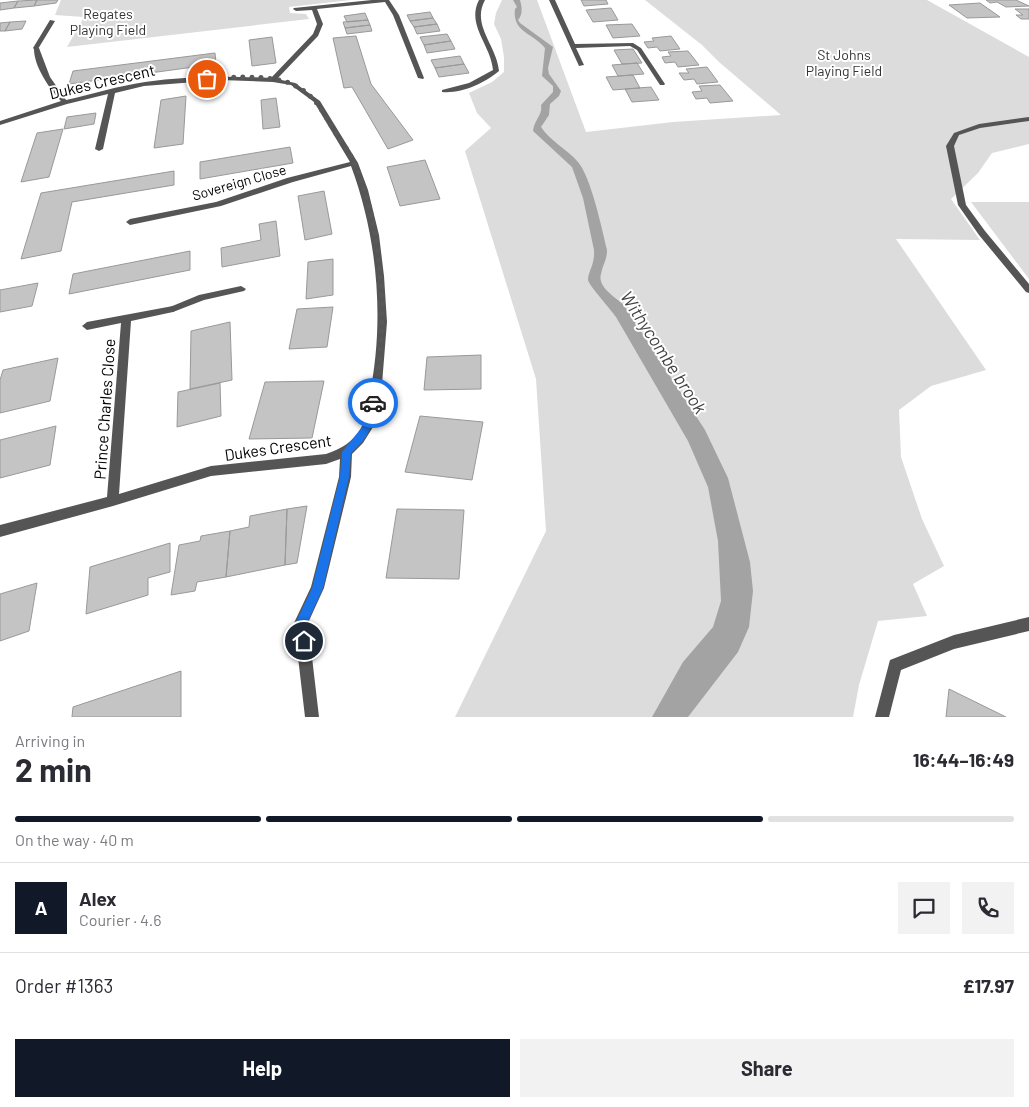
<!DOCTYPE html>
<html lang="en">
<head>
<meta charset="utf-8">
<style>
  body { margin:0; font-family:Barlow,sans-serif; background:#f2f2f3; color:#2b2b33; height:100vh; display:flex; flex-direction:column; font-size:19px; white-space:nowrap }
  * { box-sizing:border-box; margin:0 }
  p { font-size:16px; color:#7c7c81 }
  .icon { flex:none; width:28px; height:28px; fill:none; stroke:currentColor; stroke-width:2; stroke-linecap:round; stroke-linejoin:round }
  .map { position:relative; height:717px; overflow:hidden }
  .drawer { display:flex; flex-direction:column; background:#fff; flex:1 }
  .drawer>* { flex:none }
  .pin { position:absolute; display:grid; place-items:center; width:42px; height:42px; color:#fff; margin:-21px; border:2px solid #fff; border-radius:50%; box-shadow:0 1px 5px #0007 }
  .courier { position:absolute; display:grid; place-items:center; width:50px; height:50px; margin:-25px; border:4px solid #1a73e8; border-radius:50%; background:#fff; color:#222; box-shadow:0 1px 6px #0007 }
  .overview em { font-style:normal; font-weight:700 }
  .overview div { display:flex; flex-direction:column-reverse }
  .overview { display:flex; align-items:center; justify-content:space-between; height:85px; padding:0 15px }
  h1 { font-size:32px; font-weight:700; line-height:38px }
  .bar { display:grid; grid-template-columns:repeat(4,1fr); gap:8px 5px; align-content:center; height:60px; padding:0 15px }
  .bar i { height:6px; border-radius:4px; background:#e1e1e2 }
  .bar .on { background:#111827 }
  .bar p { grid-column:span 4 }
  .line { display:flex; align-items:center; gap:12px; padding:0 15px; border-top:1px solid #e1e1e2 }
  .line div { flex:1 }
  .round { display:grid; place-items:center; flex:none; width:52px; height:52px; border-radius:0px; background:#f2f2f3 }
  .primary-button { display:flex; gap:10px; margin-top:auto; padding:10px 15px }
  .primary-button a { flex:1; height:58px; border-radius:0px; background:#111827; color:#fff; font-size:20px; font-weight:700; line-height:58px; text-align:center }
  .primary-button a+a { background:#f2f2f3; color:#2b2b33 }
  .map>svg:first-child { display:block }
</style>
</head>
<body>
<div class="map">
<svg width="1029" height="717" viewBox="0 0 1029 717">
  <rect width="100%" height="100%" fill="#fff"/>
  <path fill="#dcdcdc" d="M 61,0 L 351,0 L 289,7 L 290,13 L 306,14 L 309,19 L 67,47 L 84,17 L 55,15 Z
    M 502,0 L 537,0 L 586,132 L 673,122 L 781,115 L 719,62 L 702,45 L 645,0 L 927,0 L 1029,57 L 1029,144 L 992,153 L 978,173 L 951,199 L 980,240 L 896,239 L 986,370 L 931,386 L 899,410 L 901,457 L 922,519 L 944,566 L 913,584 L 927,616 L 878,621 L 859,685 L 853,717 L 455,717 L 546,531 L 536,379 L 465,151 L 491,128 L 477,113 L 469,93 L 492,82 L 504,72 L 504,57 L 501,39 L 494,24 L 496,13 Z
    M 971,202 L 1029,202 L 1029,279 Z"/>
  <path fill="#a3a3a3" d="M 513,0 L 520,0 C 522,7 523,14 518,20 L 520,23 L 553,47 L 548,68 L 549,74 L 561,91 L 559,96 L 550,104 L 549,115 L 541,127 C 550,141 567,149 578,162 C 591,177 602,229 607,250 C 607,260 603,264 601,274 C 597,287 616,298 624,305 L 705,430 L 728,478 L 750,562 L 753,591 L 749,627 L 738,652 L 688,717 L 652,717 L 683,662 L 713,627 L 721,601 L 718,541 L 708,487 L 688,441 L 616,317 C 612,311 588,284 588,280 C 588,271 595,265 594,250 L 583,198 L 572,167 L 533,131 C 534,120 543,115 541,105 L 553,92 L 553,86 L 542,76 L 545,48 C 533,33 512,32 515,9 L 517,7 Z"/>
  <path fill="#c4c4c4" stroke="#999" d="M 37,0 L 58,0 L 56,3 L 34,6 Z
    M 37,0 L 34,6 L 14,8 L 18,1 Z
    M 581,0 L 606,0 L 608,4 L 584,6 Z
    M 986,0 L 1016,0 L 1029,6 L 1006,7 L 997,2 L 990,3 Z
    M 18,1 L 14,8 L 0,10 L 0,3 Z
    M 980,3 L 1000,17 L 967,18 L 949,5 Z
    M 611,8 L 618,20 L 593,22 L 586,10 Z
    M 1015,9 L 1029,9 L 1029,19 L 1021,19 L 1016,15 L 1023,15 Z
    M 430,12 L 433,18 L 410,21 L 407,15 Z
    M 365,13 L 368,20 L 347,22 L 344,16 Z
    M 433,18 L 437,24 L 414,27 L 410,21 Z
    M 368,20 L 370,25 L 345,28 L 343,22 Z
    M 26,21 L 22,29 L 5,31 L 10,22 Z
    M 10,22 L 5,31 L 0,31 L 0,23 Z
    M 437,24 L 440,31 L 417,34 L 414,27 Z
    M 632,24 L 640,36 L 613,38 L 606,25 Z
    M 370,25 L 372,31 L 347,34 L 345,28 Z
    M 447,34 L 451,41 L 424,45 L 420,37 Z
    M 356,36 L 371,84 L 413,140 L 388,149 L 352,87 L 344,88 L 333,38 Z
    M 671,36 L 680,49 L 660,51 L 657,47 L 648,48 L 644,42 L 654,41 L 652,38 Z
    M 272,37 L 276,63 L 252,66 L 249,40 Z
    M 451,41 L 455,49 L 427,53 L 424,45 Z
    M 633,49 L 642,63 L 622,64 L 614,50 Z
    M 688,51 L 699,65 L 678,67 L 675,62 L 665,63 L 662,57 L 671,56 L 668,52 Z
    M 215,53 L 216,64 L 69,84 L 73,71 Z
    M 460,56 L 464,64 L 435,68 L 431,60 Z
    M 637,63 L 644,74 L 618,76 L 612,65 Z
    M 464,64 L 469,73 L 439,77 L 435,68 Z
    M 707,67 L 718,82 L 697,84 L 694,79 L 684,80 L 679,73 L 689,73 L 686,69 Z
    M 633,75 L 640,88 L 613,90 L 606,77 Z
    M 720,85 L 733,101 L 710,103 L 707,98 L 696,99 L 692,92 L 702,91 L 699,86 Z
    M 651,87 L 659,100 L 632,102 L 625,89 Z
    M 186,96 L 183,144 L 154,148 L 161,100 Z
    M 276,98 L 280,127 L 263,129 L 261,100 Z
    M 96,113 L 94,124 L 64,129 L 67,117 Z
    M 63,129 L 49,177 L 21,182 L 37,133 Z
    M 290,147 L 293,163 L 200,179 L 200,162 Z
    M 425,160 L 440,199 L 400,206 L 387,167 Z
    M 174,171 L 174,185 L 72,202 L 61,251 L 21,259 L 41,193 Z
    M 324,191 L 332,234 L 305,240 L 298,196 Z
    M 276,221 L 280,256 L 222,267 L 221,248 L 261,240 L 259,224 Z
    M 190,251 L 190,270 L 69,294 L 73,274 Z
    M 333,259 L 333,295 L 306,299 L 308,262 Z
    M 38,283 L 32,306 L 0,312 L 0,290 Z
    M 333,307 L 327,347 L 289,349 L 297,309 Z
    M 230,322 L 232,380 L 190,389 L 191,331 Z
    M 481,355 L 481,389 L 424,390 L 427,357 Z
    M 58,358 L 50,401 L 0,413 L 0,380 L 3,370 Z
    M 324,381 L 312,438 L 249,439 L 265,382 Z
    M 220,383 L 221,416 L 177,427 L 178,392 Z
    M 420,416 L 483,422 L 472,480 L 405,472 Z
    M 56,426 L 50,465 L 0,478 L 0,440 Z
    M 307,506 L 297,563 L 285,565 L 287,509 Z
    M 287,509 L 285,565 L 226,577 L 230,531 L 249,527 L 250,516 Z
    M 397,509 L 464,510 L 459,579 L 386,578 Z
    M 230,531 L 226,577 L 197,582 L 195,591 L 171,595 L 179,545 L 200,541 L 201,536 Z
    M 170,543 L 170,572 L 148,578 L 148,595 L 86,614 L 90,567 Z
    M 37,583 L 29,631 L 0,641 L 0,594 Z
    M 181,671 L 181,717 L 72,717 L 73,707 Z
    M 949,689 L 1006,717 L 946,717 Z"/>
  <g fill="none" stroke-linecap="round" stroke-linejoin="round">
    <path fill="#555" fill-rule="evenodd" d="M 479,0 L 485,0 C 471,25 497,46 499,71 C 485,83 461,94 442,92 L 442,90 L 469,83 L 493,70 C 491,45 466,25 479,0 Z
      M 50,20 L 55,21 L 38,49 L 34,49 L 33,48 Z
      M 1029,117 L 1029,121 L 980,128 L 959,135 L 954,146 L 966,205 L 985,231 L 1029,284 L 1029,293 L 1026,292 L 979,235 L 958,205 L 946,146 L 954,133 L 979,124 Z
      M 241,286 L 246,289 L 244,291 L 204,300 L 173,312 L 168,309 L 170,307 L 199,295 Z"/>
    <path fill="#555" fill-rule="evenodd" d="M 372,0 L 389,0 L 399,15 L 424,78 L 423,79 L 418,78 L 393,15 L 385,2 L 317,9 L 323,24 L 318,36 L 277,79 L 295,83 L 320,101 L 358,163 L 368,190 L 379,235 L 384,276 L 387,322 L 382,384 L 373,427 L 363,443 L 352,454 L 351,477 L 324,588 L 308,623 L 319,717 L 305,717 L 294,623 L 311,587 L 339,477 L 340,459 L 326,464 L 211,476 L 113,506 L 0,537 L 0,525 L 107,497 L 121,323 L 87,330 L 82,326 L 87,322 L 173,306 L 178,309 L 173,312 L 131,321 L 119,494 L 211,466 L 326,454 C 341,449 353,442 361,428 C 366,420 367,407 369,398 C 385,322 378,239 351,166 L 293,182 L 221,206 L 130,225 L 126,222 L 130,219 L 216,202 L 287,178 L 350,162 L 314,102 L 291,85 L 273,82 L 221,80 L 144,86 L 115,93 L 103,149 L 99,151 L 95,149 L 108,94 L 67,104 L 0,125 L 0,121 L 61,101 C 49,88 33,65 34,47 L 39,48 L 50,77 L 66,100 C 93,94 118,86 145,82 C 187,76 229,76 271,78 L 313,34 L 317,24 L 312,10 L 296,11 L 293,9 L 294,8 Z
      M 549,0 L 555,0 L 575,44 L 633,43 L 641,48 L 665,84 L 664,85 L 660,85 L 637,50 L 630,46 L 576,48 L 584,65 L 579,66 Z
      M 1029,617 L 1029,631 L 954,649 L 901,670 L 889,717 L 875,717 L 890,660 L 954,635 Z"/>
  </g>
  <path fill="#1a73e8" d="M 373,400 L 377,403 C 372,427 369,437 351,453 L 349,477 L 323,588 L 307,623 L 309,641 L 308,645 L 304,647 L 300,645 L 296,622 L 312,588 L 340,477 L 342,452 L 363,426 L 368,403 Z"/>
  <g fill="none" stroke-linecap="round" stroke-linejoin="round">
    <path stroke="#595959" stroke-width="5" stroke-dasharray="0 9" d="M 207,79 C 230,77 273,74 294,85 C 316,96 323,112 335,132 C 342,142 350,153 355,164 C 385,235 388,328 373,403"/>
  </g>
  <g text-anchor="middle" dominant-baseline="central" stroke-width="4" stroke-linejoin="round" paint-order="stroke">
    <g font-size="14" fill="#333" stroke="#fff">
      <text x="108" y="13">Regates<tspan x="108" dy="16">Playing Field</tspan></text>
      <text x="844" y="54">St Johns<tspan x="844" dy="16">Playing Field</tspan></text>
    </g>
    <g font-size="14" fill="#000" stroke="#fff">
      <text transform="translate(239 182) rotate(-16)">Sovereign Close</text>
    </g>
    <g font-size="16" fill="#000" stroke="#fff">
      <text transform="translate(102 81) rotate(-13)">Dukes Crescent</text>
      <text transform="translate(104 409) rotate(-86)">Prince Charles Close</text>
      <text transform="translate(278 447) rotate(-8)">Dukes Crescent</text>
    </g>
    <g font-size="18" font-style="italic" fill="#444" stroke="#fff">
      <text transform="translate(664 352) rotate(57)">Withycombe brook</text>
    </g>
  </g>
</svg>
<div class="pin" style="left:207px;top:79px;background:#ea580c"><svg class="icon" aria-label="bag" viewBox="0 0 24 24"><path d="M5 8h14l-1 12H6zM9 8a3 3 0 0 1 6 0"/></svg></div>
<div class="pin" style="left:304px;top:641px;background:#1f2937"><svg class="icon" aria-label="home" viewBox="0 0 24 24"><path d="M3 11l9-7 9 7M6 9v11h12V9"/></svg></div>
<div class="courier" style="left:373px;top:403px"><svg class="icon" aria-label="car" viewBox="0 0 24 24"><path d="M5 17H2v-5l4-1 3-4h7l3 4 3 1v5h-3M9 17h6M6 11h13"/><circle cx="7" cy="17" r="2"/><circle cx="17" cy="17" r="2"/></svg></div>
</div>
<section class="drawer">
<div class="overview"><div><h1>2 min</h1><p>Arriving in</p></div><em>16:44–16:49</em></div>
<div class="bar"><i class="on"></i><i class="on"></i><i class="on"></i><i></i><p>On the way · 40 m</p></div>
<div class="line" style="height:90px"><b class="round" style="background:#111827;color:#fff">A</b><div><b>Alex</b><p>Courier · 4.6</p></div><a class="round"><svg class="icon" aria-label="chat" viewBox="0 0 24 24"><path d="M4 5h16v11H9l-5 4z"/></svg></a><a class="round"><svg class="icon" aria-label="phone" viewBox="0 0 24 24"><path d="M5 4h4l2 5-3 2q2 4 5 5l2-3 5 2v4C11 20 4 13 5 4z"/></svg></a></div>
<div class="line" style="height:65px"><div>Order #1363</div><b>£17.97</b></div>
<div class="primary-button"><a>Help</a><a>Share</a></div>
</section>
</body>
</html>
